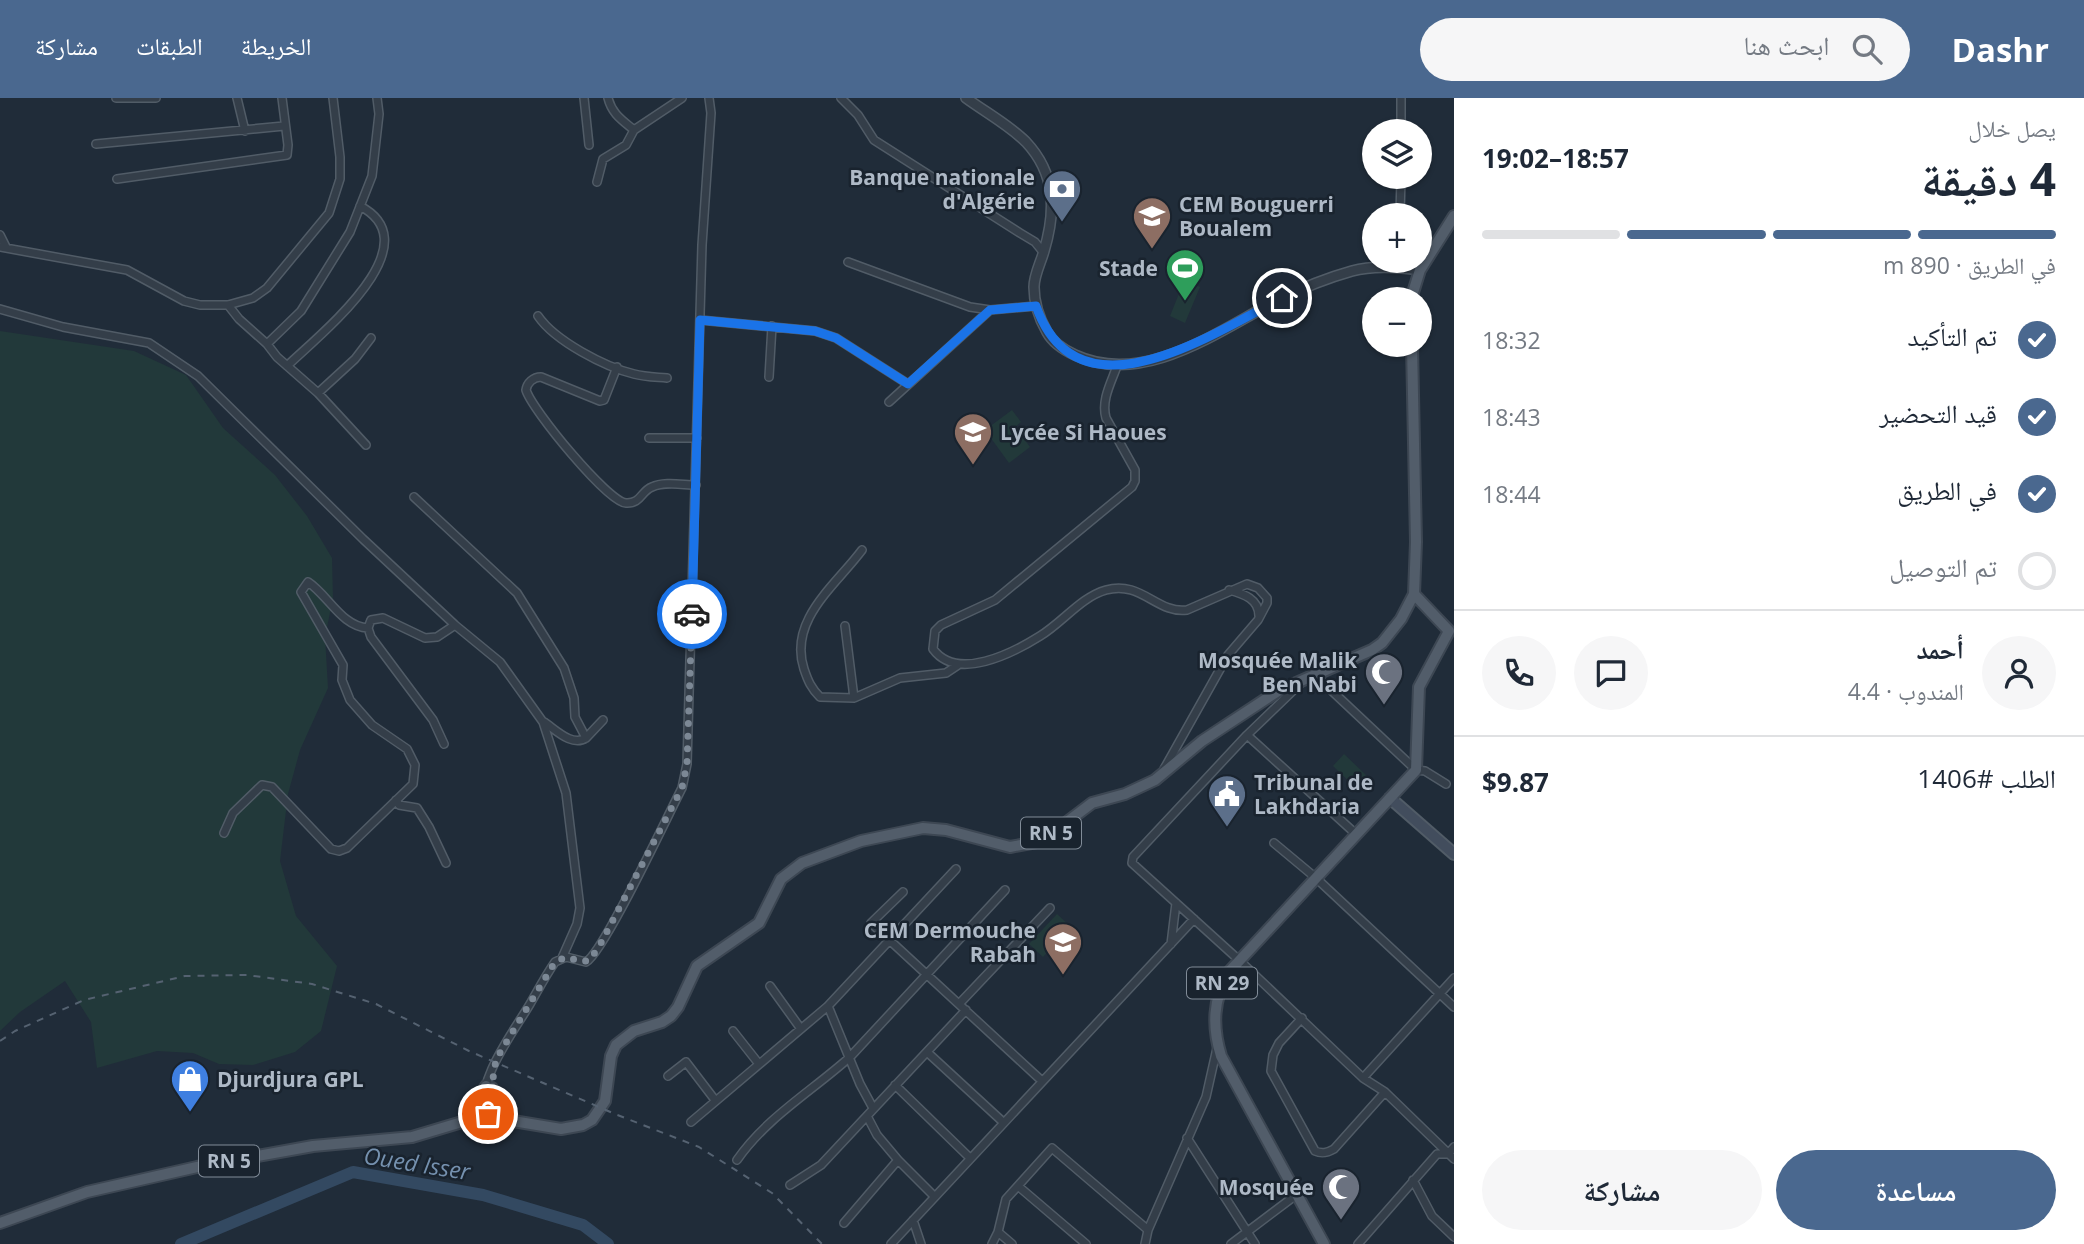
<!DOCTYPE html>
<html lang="ar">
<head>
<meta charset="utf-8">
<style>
  body { margin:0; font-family:"Open Sans","Noto Naskh Arabic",sans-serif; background:#f6f6f7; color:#1f2937; direction:rtl; height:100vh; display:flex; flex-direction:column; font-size:26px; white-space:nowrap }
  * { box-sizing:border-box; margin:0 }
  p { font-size:23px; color:#747a83 }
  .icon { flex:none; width:38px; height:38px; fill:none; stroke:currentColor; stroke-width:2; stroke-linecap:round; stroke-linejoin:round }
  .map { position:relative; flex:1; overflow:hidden; direction:ltr }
  .side { display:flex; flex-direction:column; background:#fff; width:630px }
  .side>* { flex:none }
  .controls { position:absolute; left:1362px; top:21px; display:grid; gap:14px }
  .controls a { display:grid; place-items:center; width:70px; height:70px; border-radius:50%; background:#fff; box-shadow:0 2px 5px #0004; font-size:35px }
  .pin { position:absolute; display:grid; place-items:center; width:60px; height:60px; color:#fff; margin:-30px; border:4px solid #fff; border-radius:50%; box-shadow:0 2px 7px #0007 }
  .courier { position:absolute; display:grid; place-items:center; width:70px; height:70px; margin:-35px; border:5px solid #1a73e8; border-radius:50%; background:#fff; color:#222; box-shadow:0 2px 9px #0007 }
  .overview em { font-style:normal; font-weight:700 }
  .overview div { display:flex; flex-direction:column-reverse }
  .overview { display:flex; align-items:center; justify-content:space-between; height:119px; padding:0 28px }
  h1 { font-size:46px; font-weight:700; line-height:52px }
  .bar { display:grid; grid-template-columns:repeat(4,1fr); gap:10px 7px; align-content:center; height:84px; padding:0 28px }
  .bar i { height:9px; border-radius:5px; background:#e0e1e3 }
  .bar .current { background:#4a688f }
  .bar p { grid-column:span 4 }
  .line { display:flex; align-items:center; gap:18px; padding:0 28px; border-top:2px solid #e0e1e3 }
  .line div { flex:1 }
  .round { display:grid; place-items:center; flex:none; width:74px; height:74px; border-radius:37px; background:#f6f6f7 }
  ol { padding:0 28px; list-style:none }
  li { display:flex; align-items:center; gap:21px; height:77px }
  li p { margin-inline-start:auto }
  li .icon { padding:7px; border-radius:50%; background:#4a688f; color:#fff; stroke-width:4 }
  li:last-child { color:#747a83 }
  li i { width:38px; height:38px; border:4px solid #e0e1e3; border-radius:50% }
  .cta { display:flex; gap:14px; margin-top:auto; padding:14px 28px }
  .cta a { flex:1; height:80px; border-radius:42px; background:#4a688f; color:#fff; font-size:28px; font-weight:700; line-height:80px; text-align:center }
  .cta a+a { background:#f6f6f7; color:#1f2937 }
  header { display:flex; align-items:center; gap:42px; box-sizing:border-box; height:98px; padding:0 35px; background:#4a688f; color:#fff }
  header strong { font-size:33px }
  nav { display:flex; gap:38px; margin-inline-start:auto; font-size:24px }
  .search { width:490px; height:63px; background:#f6f6f7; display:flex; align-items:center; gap:18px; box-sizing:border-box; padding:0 24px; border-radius:38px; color:#747a83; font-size:26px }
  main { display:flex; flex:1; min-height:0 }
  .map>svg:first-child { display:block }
</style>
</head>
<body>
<header>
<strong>Dashr</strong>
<div class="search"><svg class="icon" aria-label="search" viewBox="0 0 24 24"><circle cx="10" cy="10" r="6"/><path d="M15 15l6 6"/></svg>ابحث هنا</div>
<nav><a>الخريطة</a><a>الطبقات</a><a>مشاركة</a></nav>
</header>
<main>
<section class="side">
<div class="overview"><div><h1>4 دقيقة</h1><p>يصل خلال</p></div><em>18:57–19:02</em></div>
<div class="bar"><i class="current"></i><i class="current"></i><i class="current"></i><i></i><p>في الطريق · 890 m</p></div>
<ol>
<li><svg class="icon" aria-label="check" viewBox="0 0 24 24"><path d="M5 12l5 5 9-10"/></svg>تم التأكيد<p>18:32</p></li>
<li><svg class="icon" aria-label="check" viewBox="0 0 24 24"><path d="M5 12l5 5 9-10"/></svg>قيد التحضير<p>18:43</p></li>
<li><svg class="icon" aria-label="check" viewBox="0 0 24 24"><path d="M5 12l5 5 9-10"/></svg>في الطريق<p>18:44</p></li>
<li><i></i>تم التوصيل</li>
</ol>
<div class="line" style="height:126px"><a class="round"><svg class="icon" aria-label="person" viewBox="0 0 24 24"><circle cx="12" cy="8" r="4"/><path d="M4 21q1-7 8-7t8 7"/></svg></a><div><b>أحمد</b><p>المندوب · 4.4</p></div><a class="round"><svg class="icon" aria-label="chat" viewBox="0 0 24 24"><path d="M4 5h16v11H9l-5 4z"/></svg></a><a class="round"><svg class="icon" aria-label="phone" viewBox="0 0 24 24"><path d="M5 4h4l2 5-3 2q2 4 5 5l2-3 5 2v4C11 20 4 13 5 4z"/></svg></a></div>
<div class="line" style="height:91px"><div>الطلب #1406</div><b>$9.87</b></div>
<div class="cta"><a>مساعدة</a><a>مشاركة</a></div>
</section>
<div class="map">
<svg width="1454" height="1146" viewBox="0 0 1454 1146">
  <rect width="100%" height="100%" fill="#202c39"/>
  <path fill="#22393a" d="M 1184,183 L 1200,189 L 1185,225 L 1170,218 Z
    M 0,233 L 134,253 L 186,277 L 223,330 L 275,377 L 307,418 L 332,460 L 333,500 L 325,539 L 328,590 L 300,652 L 288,696 L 280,763 L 296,818 L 337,868 L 321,933 L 295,954 L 253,967 L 219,966 L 193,955 L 157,953 L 97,970 L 91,924 L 65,883 L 20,914 L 0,933 Z
    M 1012,312 L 1021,324 L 1015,329 L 1030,349 L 1009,365 L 985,332 Z
    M 1344,656 L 1367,678 L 1356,690 L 1333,668 Z
    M 1057,816 L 1071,829 L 1043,859 L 1029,846 Z"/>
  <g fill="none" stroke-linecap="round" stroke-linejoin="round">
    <path stroke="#334961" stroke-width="12" d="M 181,1146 L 353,1074 L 483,1097 L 583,1127 L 608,1146"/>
    <g stroke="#515c67" stroke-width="10">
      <path id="minor" d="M 116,0 L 156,0
        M 237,0 L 245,33
        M 584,0 L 589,47
        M 608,0 C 612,16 622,22 634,32 L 682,0
        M 841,0 L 858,17 L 874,42 L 1020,135 L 1035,144 L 1043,154
        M 1401,33 L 1401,0
        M 96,46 L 284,28
        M 117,81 L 287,57 L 288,47 L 282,0
        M 597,84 L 603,61 L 626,47 L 634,32
        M 1400,117 L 1401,79
        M 0,137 L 6,149
        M 0,149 L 127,172 L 184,203 L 200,207 L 228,207 L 253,200 L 267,190 L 329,115 L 340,81 L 340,59 L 333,0
        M 848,164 L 970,209 L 990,212 L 1036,208
        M 228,207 L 239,221 L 267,246 L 301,213 L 350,134 L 372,78 L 379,16 L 377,0
        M 0,211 L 63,229 L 149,245 L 198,278 L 363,441 L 455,527 L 500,564 L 543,624 L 566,695 L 580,810 L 577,826 L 562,860
        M 538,218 C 555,243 605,269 634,276 C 645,279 656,279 667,280
        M 700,222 L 815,233 L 836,240 L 908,286
        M 267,246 L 277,259 L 318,295 L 366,347
        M 287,268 C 319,237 434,147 360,108
        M 1117,268 C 1111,285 1101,302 1106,320 L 1135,372 L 1135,383 L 1132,389 L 995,502 L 941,527 L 935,533 L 933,551 C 957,584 1013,555 1040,538 C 1063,524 1081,499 1106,492 C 1141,482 1157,516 1187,512 L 1247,486 L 1258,490 L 1267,500 L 1267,505 L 1258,522 L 1228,557 L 1164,671
        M 617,269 L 604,302 L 600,303 L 541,279 C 533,279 527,285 526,292 C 532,312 608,404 626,405 C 641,406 641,393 652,389 C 664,383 683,387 696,387
        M 769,279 L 772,228
        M 318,295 L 355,261 L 371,240
        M 889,304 L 990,212
        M 649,340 L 697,340
        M 414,399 L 517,495 L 564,570 L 574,600 L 575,619 L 586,640 C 572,649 556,632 544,624
        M 862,452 C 836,487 788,522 804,571 C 808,583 811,590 820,599 L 854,600 L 900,580 L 946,575 L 958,567
        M 1229,492 C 1244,496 1259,501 1259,518
        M 845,528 L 854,600
        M 1316,578 L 1416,672 L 1425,673 L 1446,686
        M 1300,586 L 1247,637 L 1133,759 L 1132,765 L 1239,862 L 1363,980 L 1385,994 L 1454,1061
        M 1247,637 L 1357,737
        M 586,640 L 603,622
        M 444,646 L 433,622 L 371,539 L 368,530 L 371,522 L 383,520 L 425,540 L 437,539 L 455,527
        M 396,702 L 399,707 L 417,710 L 429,729 L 446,765
        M 224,735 L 233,715 L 262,687 L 272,689 L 331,751 L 339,753 L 347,750 L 413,686 L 415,667 L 407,651 L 372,627 L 350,602 L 342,582 L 343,567 L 301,494 L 308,484 C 328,497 342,529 368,530
        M 1274,745 L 1316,780 L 1454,909
        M 903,794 L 871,825 L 1042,983
        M 1171,846 L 1176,805
        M 770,888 L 801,931
        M 959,906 L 1050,810
        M 828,908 L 860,986 L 873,1010
        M 1302,920 L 1279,945 L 1273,957 L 1271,973 L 1315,1053 C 1322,1056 1327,1055 1334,1051 L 1385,994
        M 733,933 L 759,966
        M 927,954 L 1003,1024
        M 668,978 L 686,964 L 715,1002
        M 1363,980 L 1454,880
        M 895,987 L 970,1060
        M 485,1020 C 474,984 513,935 530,906 C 538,892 546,877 555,864 L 566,859 L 586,864 C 604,854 668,717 682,690 L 687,666 L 702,147 L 711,15 L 709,0
        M 485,1020 L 491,1007 L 492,992
        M 691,1024 L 828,908 L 956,771
        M 1187,1040 L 1255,1146
        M 737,1062 C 766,1020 812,993 850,959 L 1005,792
        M 898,1062 L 934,1098
        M 1413,1082 L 1432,1118 L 1454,1139
        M 790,1087 L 821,1067 L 966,912
        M 1018,1088 L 1086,1146
        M 913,1122 L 921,1146
        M 844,1125 L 898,1062 L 877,1037 L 867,1018
        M 998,1134 L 1012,1146
        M 891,1146 L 1194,821
        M 992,1146 L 998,1134 L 1006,1101 L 1052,1050 L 1148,1132
        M 1145,1146 L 1148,1132 L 1206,999 L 1217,950
        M 1231,1146 L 1296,1097
        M 1358,1146 L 1437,1056 L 1448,1056 L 1454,1049"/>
    </g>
    <g stroke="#515c67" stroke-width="12">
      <path id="tertiary" d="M 966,0 C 985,14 1009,27 1026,44 C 1056,76 1056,113 1044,153 C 1041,164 1034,177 1034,189 C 1034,205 1039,220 1047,234 C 1053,245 1064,252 1075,257 C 1144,289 1218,233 1278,202 C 1300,191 1327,180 1352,173 C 1373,167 1399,169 1420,172"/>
    </g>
    <g stroke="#515c67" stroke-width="14">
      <path id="secondary" d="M 1390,700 L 1454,756"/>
    </g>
    <g stroke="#3d4753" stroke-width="14">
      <path id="primary" d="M 1411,201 L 1420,172 L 1454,118
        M 492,990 L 498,1004 L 513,1023
        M 463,1023 L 475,1009 L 486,988
        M 0,1125 L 87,1094 L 197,1069 L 313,1048 L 412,1039 L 472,1021 L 513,1023 L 561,1031 L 583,1027 L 592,1022 L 605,1003 L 611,958 L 616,947 L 634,933 L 662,924 L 671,918 L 678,909 L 697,868 L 759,825 L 781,781 L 802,765 L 861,743 L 923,730 L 946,732 L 1010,749 L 1042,743 L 1092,705 L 1125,696 L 1155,682 L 1202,643 L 1278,593 L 1372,552 L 1382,545 L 1401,521 L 1414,496 L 1416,444 L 1412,247
        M 1324,1146 L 1221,958 C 1212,928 1213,902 1228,875 L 1416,672 L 1419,589 L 1449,533 L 1414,496"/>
    </g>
    <use href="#minor" stroke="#343e49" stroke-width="7"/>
    <use href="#tertiary" stroke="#343e49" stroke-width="9"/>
    <use href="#secondary" stroke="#424d5d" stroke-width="10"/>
    <use href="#primary" stroke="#525d6a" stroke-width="10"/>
    <path stroke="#556271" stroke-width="2" stroke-dasharray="7 7" stroke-linecap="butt" d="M 0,943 L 15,933 L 84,902 L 185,878 L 247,877 L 312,886 L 376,906 L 469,953 L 615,1016 L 699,1049 L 772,1095 L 822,1146"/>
  </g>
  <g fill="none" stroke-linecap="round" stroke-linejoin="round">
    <path stroke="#7c8895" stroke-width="7" stroke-dasharray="0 12.6" d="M 488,1016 C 495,997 490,977 498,958 L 555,864 L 566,859 L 582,864 L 590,862 L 601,845 L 682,690 L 687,666 L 692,516"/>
    <path stroke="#1a73e8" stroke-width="9" d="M 692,516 L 700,222 L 815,233 L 836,240 L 908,286 L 990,212 L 1036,208 C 1078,326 1211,237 1282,200"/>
  </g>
  <defs>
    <g id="bank-pin" transform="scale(2.0125)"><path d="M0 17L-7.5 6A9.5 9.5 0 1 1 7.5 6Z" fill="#5c6f8a" stroke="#19232e"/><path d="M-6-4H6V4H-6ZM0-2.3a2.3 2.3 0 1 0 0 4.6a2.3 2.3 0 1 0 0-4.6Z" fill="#fff"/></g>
    <g id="school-pin" transform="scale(2.0125)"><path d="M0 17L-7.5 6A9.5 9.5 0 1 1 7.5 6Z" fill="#8d6e63" stroke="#19232e"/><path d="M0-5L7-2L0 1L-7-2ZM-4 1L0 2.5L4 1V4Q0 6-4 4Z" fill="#fff"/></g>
    <g id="stadium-pin" transform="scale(2.0125)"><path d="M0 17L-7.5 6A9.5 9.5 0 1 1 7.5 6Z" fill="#2e9e5b" stroke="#19232e"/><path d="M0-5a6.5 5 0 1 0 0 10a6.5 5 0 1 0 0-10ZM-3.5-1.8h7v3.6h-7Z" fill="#fff"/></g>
    <g id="mosque-pin" transform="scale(2.0125)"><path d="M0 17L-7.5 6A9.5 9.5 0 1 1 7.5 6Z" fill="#6b7280" stroke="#19232e"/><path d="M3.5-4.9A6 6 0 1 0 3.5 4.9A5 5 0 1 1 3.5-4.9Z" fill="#fff"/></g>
    <g id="civic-pin" transform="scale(2.0125)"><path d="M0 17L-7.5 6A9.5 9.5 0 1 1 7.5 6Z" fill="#5c6f8a" stroke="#19232e"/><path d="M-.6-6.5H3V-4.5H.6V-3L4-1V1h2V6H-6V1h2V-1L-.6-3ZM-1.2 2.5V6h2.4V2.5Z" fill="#fff"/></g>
    <g id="shop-pin" transform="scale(2.0125)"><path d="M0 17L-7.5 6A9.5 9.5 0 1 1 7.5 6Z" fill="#3f7fe0" stroke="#19232e"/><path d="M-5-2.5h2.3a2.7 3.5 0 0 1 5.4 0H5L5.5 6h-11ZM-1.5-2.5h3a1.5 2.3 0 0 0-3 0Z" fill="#fff"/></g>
  </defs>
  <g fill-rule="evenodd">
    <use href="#bank-pin" x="1062" y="91"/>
    <use href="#school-pin" x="1152" y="118"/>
    <use href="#stadium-pin" x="1185" y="170"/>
    <use href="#school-pin" x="973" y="334"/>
    <use href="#mosque-pin" x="1384" y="574"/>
    <use href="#civic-pin" x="1227" y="696"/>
    <use href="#school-pin" x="1063" y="844"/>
    <use href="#shop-pin" x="190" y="981"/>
    <use href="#mosque-pin" x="1341" y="1089"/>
  </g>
  <g text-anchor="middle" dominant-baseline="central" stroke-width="5" stroke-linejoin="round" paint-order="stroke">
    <g fill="#19232e" stroke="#818c98" stroke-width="2">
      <rect x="1021" y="719.5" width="60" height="31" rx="5"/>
      <rect x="1187" y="869.5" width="70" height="31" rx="5"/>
      <rect x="199" y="1047.5" width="60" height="31" rx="5"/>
    </g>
    <g font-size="19" font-weight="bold" fill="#aeb9c6">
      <text x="1051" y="735">RN 5</text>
      <text x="1222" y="885">RN 29</text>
      <text x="229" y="1063">RN 5</text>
    </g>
    <g font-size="21" font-weight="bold" fill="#aeb9c6" stroke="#19232e" text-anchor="end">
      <text x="1035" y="79">Banque nationale<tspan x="1035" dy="24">d'Algérie</tspan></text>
      <text x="1179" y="106" text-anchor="start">CEM Bouguerri<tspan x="1179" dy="24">Boualem</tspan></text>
      <text x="1158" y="170">Stade</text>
      <text x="1000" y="334" text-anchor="start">Lycée Si Haoues</text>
      <text x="1357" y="562">Mosquée Malik<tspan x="1357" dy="24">Ben Nabi</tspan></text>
      <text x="1254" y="684" text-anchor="start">Tribunal de<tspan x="1254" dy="24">Lakhdaria</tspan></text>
      <text x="1036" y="832">CEM Dermouche<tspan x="1036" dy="24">Rabah</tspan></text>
      <text x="217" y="981" text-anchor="start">Djurdjura GPL</text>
      <text x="1314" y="1089">Mosquée</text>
    </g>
    <g font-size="23" font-style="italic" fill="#7591af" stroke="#19232e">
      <text transform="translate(417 1065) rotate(9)">Oued Isser</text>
    </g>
  </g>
</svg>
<div class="controls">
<a><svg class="icon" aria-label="layers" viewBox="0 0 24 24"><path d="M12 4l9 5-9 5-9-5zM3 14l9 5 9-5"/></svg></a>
<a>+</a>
<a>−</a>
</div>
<div class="pin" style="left:488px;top:1016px;background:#ea580c"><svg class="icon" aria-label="bag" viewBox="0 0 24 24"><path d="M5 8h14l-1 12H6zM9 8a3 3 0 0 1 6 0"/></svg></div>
<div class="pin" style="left:1282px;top:200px;background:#1f2937"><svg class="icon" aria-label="home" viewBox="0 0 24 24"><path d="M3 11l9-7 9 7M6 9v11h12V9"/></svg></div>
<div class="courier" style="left:692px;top:516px"><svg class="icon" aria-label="car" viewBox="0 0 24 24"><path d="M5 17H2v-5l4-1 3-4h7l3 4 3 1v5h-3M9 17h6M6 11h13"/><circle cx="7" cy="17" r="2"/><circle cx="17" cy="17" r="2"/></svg></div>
</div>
</main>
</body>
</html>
